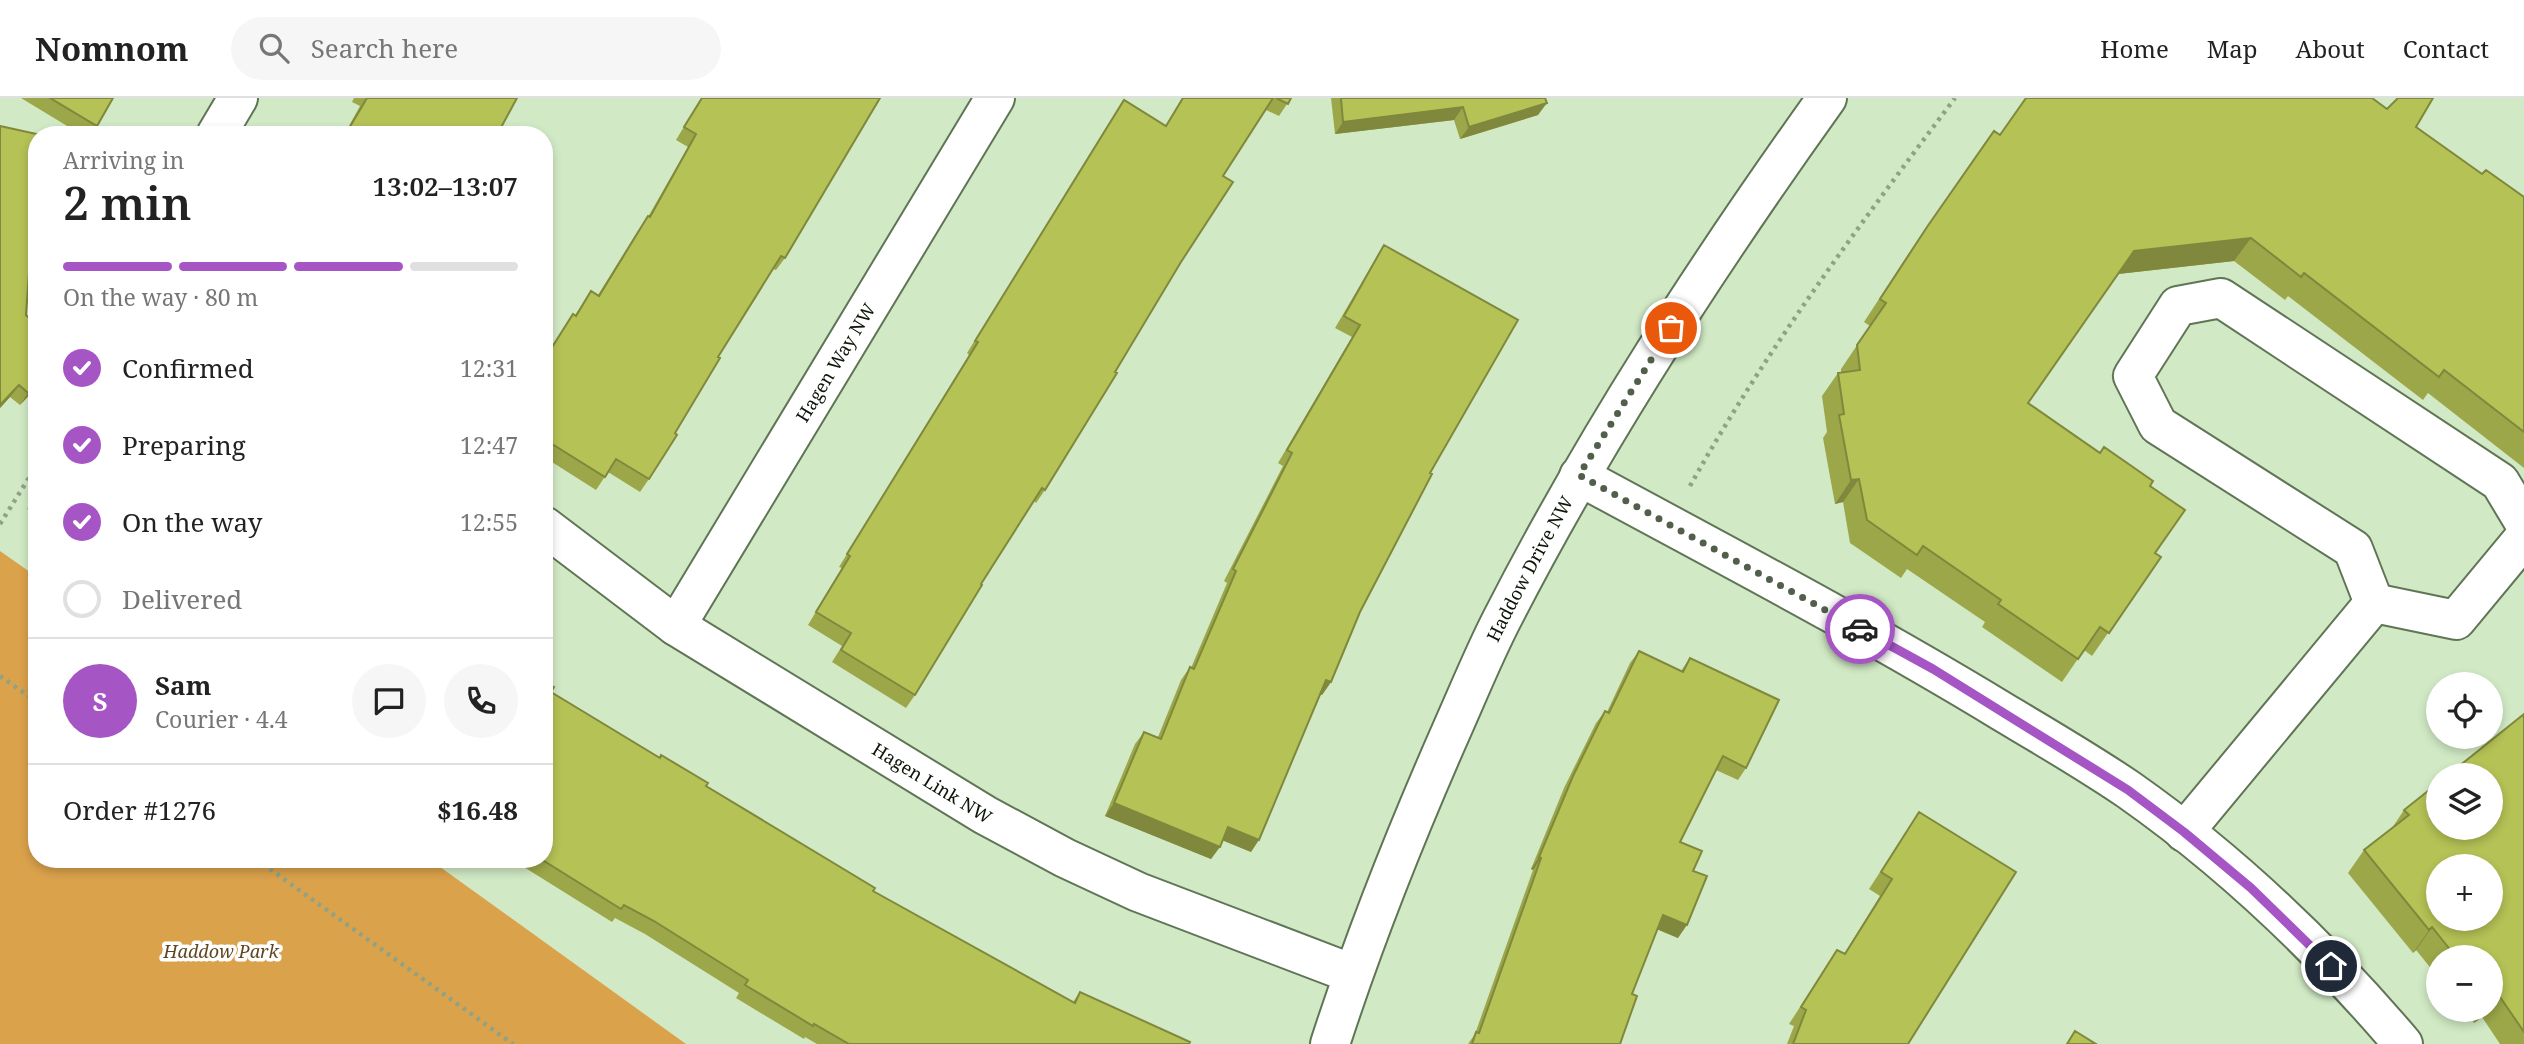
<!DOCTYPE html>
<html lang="en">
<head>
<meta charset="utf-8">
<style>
  body { margin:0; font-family:"Noto Serif",serif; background:#f6f6f6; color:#222; height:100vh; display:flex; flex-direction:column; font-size:26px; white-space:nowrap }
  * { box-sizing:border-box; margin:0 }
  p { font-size:23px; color:#767676 }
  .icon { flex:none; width:38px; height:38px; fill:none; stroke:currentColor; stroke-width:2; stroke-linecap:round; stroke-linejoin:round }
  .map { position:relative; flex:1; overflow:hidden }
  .sheet { position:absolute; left:28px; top:28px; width:525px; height:742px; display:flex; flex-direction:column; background:#fff; border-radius:28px; box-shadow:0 4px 10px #0003 }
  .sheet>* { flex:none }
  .fabs { position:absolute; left:2426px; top:574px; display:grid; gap:14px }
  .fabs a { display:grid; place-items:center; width:77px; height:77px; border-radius:50%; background:#fff; box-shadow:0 4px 10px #0003; font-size:35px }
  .pin { position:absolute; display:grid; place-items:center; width:60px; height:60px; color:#fff; margin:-30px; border:4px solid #fff; border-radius:50%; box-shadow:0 2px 7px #0007 }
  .courier { position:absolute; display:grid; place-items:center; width:70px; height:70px; margin:-35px; border:5px solid #a655c5; border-radius:50%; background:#fff; color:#222; box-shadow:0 2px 9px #0007 }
  .summary em { font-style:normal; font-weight:600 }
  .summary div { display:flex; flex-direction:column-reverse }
  .summary { display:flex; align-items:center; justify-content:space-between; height:119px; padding:0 35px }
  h1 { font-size:46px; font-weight:600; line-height:52px }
  .bar { display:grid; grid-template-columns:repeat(4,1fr); gap:10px 7px; align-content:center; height:84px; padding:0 35px }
  .bar i { height:9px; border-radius:5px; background:#e0e0e0 }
  .bar .active { background:#a655c5 }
  .bar p { grid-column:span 4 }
  .line { display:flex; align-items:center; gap:18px; padding:0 35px; border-top:2px solid #e0e0e0 }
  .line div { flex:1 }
  .round { display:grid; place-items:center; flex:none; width:74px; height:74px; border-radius:37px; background:#f6f6f6 }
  ol { padding:0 35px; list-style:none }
  li { display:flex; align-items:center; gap:21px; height:77px }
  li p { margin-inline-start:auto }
  li .icon { padding:7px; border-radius:50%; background:#a655c5; color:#fff; stroke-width:4 }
  li:last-child { color:#767676 }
  li i { width:38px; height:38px; border:4px solid #e0e0e0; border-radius:50% }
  header { display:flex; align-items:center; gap:42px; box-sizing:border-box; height:98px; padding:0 35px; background:#fff; border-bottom:2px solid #e0e0e0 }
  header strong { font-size:33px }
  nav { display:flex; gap:38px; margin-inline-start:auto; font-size:24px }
  .search { width:490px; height:63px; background:#f6f6f6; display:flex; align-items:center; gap:18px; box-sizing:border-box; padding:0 24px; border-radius:38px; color:#767676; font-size:26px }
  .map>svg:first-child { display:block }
</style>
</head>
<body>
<header>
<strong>Nomnom</strong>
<div class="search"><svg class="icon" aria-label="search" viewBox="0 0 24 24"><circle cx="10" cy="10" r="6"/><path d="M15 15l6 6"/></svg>Search here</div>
<nav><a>Home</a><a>Map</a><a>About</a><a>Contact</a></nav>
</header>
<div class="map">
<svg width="2524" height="946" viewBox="0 0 2524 946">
  <rect width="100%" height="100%" fill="#d1eac5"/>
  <path fill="#dba24c" d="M 0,453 L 37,479 L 37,761 L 429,761 L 686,946 L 0,946 Z"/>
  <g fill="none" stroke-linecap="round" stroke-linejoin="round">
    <g stroke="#5f7555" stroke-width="42">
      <g id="minor">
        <path d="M 216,37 L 238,0"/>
        <path d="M 1579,378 C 1721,455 1865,530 2003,614 C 2045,639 2088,664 2129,692 C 2230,763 2323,852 2403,946"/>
        <path id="s1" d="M 544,428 L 676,528 L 985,717 L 1065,760 L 1138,794 L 1353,876"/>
        <path d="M 2374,505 L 2353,451 L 2158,327 L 2133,278 L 2178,208 L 2221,200 L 2500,384 L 2524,424"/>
        <path d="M 2374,505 L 2456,522 L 2524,440"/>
        <path id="s2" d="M 676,528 L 995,0"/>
        <path d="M 2184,734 L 2374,505"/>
        <path id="s3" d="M 1330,946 C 1365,838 1407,733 1453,629 C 1469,593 1484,556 1502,521 C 1595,339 1708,166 1827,0"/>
      </g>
    </g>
    <path stroke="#8fa285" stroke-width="4.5" stroke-dasharray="3.5 5" stroke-linecap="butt" d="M 1690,388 C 1767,250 1861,125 1955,0
      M 0,426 L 37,367
      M 0,578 L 37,604
      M 256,761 L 513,946"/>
    <use href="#minor" stroke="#fff" stroke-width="38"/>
  </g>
  <path fill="#9ca749" d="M 21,0 L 113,0 L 90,37 L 82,37 Z
    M 354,0 L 517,0 L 497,37 L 344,37 L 360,8 L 352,4 Z
    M 701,0 L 880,0 L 785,160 L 776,172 L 773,171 L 718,259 L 649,381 L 640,394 L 608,374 L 596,392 L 544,359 L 544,261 L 564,229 L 573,216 L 575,217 L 591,193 L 598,197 L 639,131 L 648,119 L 688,49 L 676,42 Z
    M 1182,0 L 1291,0 L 1279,18 L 1266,12 L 1223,78 L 1181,164 L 1045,392 L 1036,405 L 1034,403 L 981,486 L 915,597 L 906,610 L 832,564 L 842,548 L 808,527 L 842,470 L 839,469 L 969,257 L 967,255 L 1124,2 L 1166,28 Z
    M 1331,0 L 1545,0 L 1538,17 L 1460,41 L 1454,22 L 1335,36 Z
    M 2387,11 L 2416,29 L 2482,76 L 2524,99 L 2524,370 L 2428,295 L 2423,302 L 2288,198 L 2285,202 L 2234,163 L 2118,176 L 2028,305 L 2150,388 L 2155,455 L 2161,459 L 2092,558 L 2084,552 L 2062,584 L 1982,529 L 1985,524 L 1907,471 L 1901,480 L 1850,445 L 1843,404 L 1835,406 L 1823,340 L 1827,334 L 1822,298 L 1838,275 L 1841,275 L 1841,271 L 1870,228 L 1864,224 L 1911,152 L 1994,33 L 2000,37 Z
    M 0,28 L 31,147 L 26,217 L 37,289 L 20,307 L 10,299 L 0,310 Z
    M 1384,147 L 1430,375 L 1360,514 L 1331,584 L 1322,597 L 1321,596 L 1251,754 L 1223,742 L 1211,761 L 1105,718 L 1135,646 L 1144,634 L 1158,639 L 1181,582 L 1190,569 L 1191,570 L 1227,485 L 1224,483 L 1283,368 L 1278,365 L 1352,239 L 1335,230 L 1376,160 Z
    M 37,396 L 37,417 L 27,411 Z
    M 1639,553 L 1681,573 L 1690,560 L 1746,670 L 1738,682 L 1716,672 L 1680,744 L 1693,773 L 1678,840 L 1657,831 L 1632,896 L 1620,946 L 1468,946 L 1475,936 L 1533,772 L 1531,771 L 1564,690 L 1596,625 L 1605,613 L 1607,614 L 1630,565 Z
    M 551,594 L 706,688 L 873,793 L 1073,904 L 1080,894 L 1189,946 L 817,946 L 805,939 L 804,941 L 736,900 L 739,895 L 645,836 L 615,820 L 612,824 L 511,761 L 544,761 Z
    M 2524,616 L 2524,946 L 2500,946 L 2482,919 L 2474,925 L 2464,912 L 2490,912 L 2490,859 L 2438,859 L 2438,879 L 2416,852 L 2413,855 L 2348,775 L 2364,752 L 2392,730 L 2404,712 Z
    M 1919,714 L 1908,946 L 1787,946 L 1794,928 L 1789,926 L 1837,852 L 1844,856 L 1880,798 L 1869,791 Z"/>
  <path fill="#7f883c" d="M 1547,5 L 1538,17 L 1460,41 L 1469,29 Z
    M 1463,9 L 1454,22 L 1335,36 L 1343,24 Z
    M 2251,140 L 2234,163 L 2118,176 L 2134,153 Z
    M 37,286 L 37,289 L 20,307 L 28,295 Z
    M 19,287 L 10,299 L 0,310 L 0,307 Z
    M 1859,381 L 1843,404 L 1835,406 L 1851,382 Z
    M 1326,582 L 1331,584 L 1322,597 L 1318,595 Z
    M 1114,705 L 1220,749 L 1211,761 L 1105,718 Z
    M 1228,729 L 1259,742 L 1251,754 L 1219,741 Z
    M 1539,759 L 1541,760 L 1533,772 L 1531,771 Z
    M 1663,817 L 1687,827 L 1678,840 L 1654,830 Z
    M 2432,829 L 2416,852 L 2413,855 L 2429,832 Z
    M 2484,912 L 2487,912 L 2482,919 L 2474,925 Z"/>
  <path fill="#b5c255" stroke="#7f883c" stroke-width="2" fill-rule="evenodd" d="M 50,0 L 113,0 L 97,28 Z
    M 367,0 L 517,0 L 497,37 L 345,37 Z
    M 702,0 L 880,0 L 785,160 L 781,158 L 718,259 L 720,260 L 675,335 L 677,337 L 649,381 L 616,361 L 605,379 L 544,341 L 544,262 L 573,216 L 576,218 L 591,193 L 599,198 L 648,118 L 650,119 L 696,36 L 684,29 Z
    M 1183,0 L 1273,0 L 1223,78 L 1233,84 L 1181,164 L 1115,274 L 1117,275 L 1045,392 L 1042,390 L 981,486 L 982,487 L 915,597 L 841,552 L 851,535 L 816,514 L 850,458 L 847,456 L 978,244 L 975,243 L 1124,2 L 1166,28 Z
    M 1276,0 L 1291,0 L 1288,6 Z
    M 1341,0 L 1545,0 L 1547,5 L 1469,29 L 1463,9 L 1343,24 Z
    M 2026,0 L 2372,0 L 2387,11 L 2398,0 L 2433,0 L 2416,29 L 2482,76 L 2486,72 L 2524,99 L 2524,334 L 2444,272 L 2439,279 L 2304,175 L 2301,179 L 2251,140 L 2134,153 L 2028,305 L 2100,355 L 2104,349 L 2153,383 L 2150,388 L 2185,412 L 2155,455 L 2161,459 L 2109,535 L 2100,529 L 2078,561 L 1998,506 L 2001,502 L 1923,448 L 1917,457 L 1867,422 L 1859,381 L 1851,382 L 1839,317 L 1844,316 L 1838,275 L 1860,272 L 1857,247 L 1886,205 L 1880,201 L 1927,129 L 1994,33 L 2000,37 Z
    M 0,28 L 41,37 L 37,37 L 37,120 L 31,147 L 26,217 L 37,227 L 37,286 L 28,295 L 19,287 L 0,307 Z
    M 1384,147 L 1518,222 L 1430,375 L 1432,376 L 1360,514 L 1331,584 L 1326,582 L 1259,742 L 1228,729 L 1220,749 L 1114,705 L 1144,634 L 1161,641 L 1190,569 L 1194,571 L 1236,473 L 1233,471 L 1292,355 L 1287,352 L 1360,227 L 1344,218 Z
    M 1639,553 L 1683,574 L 1690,560 L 1779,602 L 1746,670 L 1723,658 L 1680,744 L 1702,753 L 1693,773 L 1707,778 L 1687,827 L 1663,817 L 1632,896 L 1637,898 L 1620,946 L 1472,946 L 1476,934 L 1479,935 L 1541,760 L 1539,759 L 1573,678 L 1605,613 L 1609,615 Z
    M 544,583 L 554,589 L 551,594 L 660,660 L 661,657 L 708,685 L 706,688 L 875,790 L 873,793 L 1075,905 L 1080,894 L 1190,944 L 1189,946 L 849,946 L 814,926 L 813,928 L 745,887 L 748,882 L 654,823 L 624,807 L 621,811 L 541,761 L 544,761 Z
    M 2524,616 L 2524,934 L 2498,896 L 2490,901 L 2490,859 L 2456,859 L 2432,829 L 2429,832 L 2364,752 L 2409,717 L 2404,712 L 2438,685 L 2438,730 L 2490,730 L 2490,677 L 2448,677 ZM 2438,768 L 2490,768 L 2490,821 L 2438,821 Z
    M 1919,714 L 2016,774 L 1908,946 L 1793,946 L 1806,912 L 1801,909 L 1837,852 L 1845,856 L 1892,781 L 1881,774 Z
    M 2075,933 L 2096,946 L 2067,946 Z"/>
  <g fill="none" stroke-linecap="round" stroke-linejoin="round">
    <path stroke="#52604b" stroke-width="7" stroke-dasharray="0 12.6" d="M 1671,230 L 1579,377 L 1860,531"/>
    <path stroke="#a655c5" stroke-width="9" d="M 1860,531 L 1933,571 L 2128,692 L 2184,734 L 2251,790 L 2331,868"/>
  </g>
  <g text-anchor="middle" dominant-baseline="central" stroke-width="7" stroke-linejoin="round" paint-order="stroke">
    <g font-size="18" fill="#0e160a" stroke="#fff">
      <text stroke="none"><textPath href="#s2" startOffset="308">Hagen Way NW</textPath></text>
      <text stroke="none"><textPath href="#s3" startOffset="516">Haddow Drive NW</textPath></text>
      <text stroke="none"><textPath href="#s1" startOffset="466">Hagen Link NW</textPath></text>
    </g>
    <g font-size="18" font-style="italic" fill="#60461e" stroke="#fff">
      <text x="221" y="853">Haddow Park</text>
    </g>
  </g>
</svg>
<div class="fabs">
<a><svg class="icon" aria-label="locate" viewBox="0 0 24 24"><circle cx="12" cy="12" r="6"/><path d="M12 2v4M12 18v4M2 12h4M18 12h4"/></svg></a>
<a><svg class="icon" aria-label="layers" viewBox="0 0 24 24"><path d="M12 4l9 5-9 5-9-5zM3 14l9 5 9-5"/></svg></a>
<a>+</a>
<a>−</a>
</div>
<div class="pin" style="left:1671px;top:230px;background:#ea580c"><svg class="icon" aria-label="bag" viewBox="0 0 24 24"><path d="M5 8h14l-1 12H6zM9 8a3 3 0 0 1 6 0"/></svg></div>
<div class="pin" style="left:2331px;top:868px;background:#1f2937"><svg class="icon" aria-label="home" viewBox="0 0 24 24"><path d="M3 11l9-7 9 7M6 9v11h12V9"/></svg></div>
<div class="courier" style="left:1860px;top:531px"><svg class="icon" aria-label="car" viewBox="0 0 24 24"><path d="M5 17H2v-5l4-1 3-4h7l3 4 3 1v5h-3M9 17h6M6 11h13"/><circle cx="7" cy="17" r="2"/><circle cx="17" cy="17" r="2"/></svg></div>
<section class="sheet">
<div class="summary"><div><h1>2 min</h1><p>Arriving in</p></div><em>13:02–13:07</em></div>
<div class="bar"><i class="active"></i><i class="active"></i><i class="active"></i><i></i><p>On the way · 80 m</p></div>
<ol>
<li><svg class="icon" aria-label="check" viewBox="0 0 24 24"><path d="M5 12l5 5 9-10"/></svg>Confirmed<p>12:31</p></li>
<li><svg class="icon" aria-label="check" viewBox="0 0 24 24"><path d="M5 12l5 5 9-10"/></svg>Preparing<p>12:47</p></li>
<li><svg class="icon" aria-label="check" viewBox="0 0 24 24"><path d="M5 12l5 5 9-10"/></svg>On the way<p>12:55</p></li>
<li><i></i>Delivered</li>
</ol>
<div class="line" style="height:126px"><b class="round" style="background:#a655c5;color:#fff">S</b><div><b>Sam</b><p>Courier · 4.4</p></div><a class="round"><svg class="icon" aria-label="chat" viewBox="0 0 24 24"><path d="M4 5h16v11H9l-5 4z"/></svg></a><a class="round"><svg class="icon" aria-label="phone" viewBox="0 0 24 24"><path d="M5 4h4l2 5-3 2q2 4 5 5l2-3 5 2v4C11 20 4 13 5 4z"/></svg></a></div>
<div class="line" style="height:91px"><div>Order #1276</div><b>$16.48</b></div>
</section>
</div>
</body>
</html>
